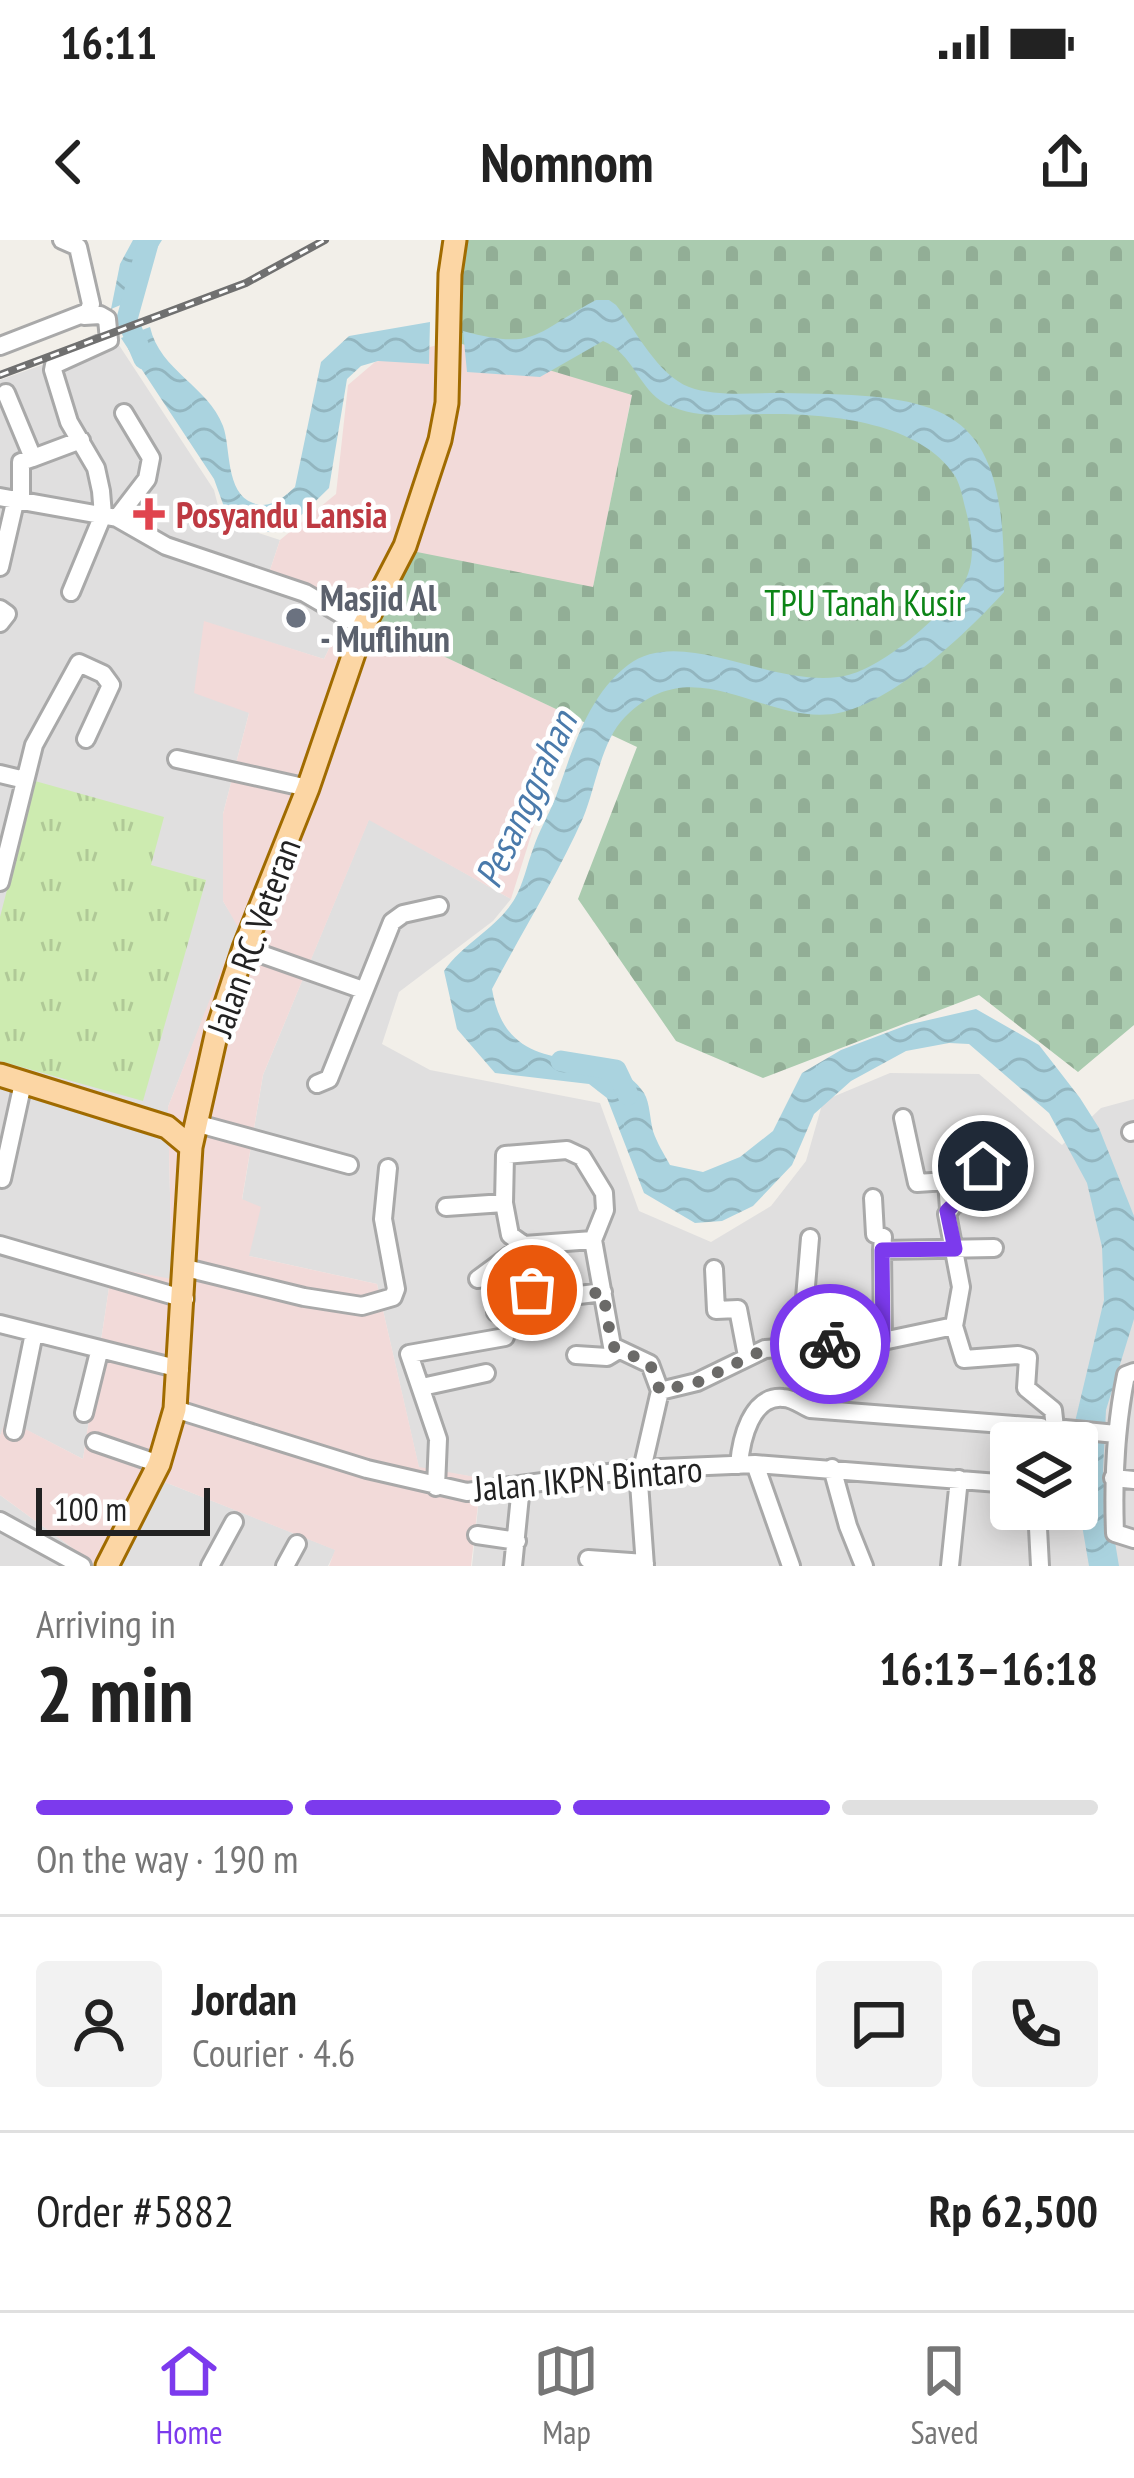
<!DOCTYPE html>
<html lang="en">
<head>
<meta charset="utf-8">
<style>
  body { margin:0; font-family:"PT Sans Narrow",sans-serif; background:#f2f2f2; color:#222; height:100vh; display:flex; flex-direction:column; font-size:45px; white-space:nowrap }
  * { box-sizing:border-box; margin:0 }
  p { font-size:39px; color:#767676 }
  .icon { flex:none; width:66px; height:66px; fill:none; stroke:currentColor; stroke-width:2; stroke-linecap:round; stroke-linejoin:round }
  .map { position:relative; height:1326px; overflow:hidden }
  .sheet { display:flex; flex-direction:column; background:#fff; flex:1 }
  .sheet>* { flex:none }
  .tools { position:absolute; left:990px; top:1182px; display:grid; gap:24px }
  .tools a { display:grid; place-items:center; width:108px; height:108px; border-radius:12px; background:#fff; box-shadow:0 6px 30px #0003; font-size:60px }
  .scale { position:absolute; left:36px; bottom:30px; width:174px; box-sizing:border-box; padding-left:12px; border:6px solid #222; border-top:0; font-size:33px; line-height:42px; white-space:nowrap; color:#222; -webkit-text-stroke:9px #fff; paint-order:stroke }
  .pin { position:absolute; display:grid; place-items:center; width:102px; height:102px; color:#fff; margin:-51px; border:6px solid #fff; border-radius:50%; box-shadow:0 3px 12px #0007 }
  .courier { position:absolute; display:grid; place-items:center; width:120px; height:120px; margin:-60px; border:9px solid #7c3aed; border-radius:50%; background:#fff; color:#222; box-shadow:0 3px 15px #0007 }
  .headline em { font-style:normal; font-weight:700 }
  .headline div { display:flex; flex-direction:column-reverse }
  .headline { display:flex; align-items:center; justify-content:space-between; height:204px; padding:0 36px }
  h1 { font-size:78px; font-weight:700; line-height:90px }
  .bar { display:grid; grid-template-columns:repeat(4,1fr); gap:18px 12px; align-content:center; height:144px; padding:0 36px }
  .bar i { height:15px; border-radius:9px; background:#e0e0e0 }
  .bar .selected { background:#7c3aed }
  .bar p { grid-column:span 4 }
  .line { display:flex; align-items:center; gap:30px; padding:0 36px; border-top:3px solid #e0e0e0 }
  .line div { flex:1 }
  .round { display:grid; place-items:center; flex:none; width:126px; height:126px; border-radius:12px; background:#f2f2f2 }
  .status { display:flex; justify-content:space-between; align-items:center; height:84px; padding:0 60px; background:#fff; direction:ltr }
  .status svg { height:33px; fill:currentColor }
  header { display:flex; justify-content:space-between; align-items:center; height:156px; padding:0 36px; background:#fff; font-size:54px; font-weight:700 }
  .dock { display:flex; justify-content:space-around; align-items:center; height:168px; border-top:3px solid #e0e0e0; background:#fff; font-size:33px; color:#767676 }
  .dock a { display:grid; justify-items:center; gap:6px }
  .dock .selected { color:#7c3aed }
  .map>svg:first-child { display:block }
</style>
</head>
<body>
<div class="status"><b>16:11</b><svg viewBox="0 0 49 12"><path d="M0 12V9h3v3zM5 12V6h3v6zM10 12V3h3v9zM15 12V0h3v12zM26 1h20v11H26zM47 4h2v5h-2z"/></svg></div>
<header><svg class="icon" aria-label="back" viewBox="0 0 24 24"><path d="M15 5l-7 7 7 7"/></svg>Nomnom<svg class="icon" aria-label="share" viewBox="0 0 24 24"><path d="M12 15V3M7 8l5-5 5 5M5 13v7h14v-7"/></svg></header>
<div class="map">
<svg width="1134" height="1326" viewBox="0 0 1134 1326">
  <defs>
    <pattern id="grass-tufts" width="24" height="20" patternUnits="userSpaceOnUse" patternTransform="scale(3)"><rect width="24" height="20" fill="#cdebb0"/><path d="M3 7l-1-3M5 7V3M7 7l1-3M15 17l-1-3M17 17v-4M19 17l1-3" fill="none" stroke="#b0c997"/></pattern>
    <pattern id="cemetery-stones" width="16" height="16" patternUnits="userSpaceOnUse" patternTransform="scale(3)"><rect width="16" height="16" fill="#aacbaf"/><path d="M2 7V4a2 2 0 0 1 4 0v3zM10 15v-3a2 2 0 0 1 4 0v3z" fill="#92ae96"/></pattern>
    <pattern id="water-waves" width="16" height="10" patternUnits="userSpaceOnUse" patternTransform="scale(3)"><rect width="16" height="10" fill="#aad3df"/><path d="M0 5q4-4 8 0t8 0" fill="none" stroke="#92b5bf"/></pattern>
  </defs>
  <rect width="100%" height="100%" fill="#f2efe9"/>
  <path fill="#e0dfdf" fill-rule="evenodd" d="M 115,99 L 214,250 L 222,281 L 280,300 L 268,336 L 350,366 L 324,419 L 204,382 L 249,473 L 223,574 L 223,661 L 239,687 L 168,867 L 172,1040 L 112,1028 L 83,1219 L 7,1180 L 0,1196 L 0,140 Z
    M 369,579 L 511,659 L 493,681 L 399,752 L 382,804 L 430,830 L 600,863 L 639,971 L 711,1002 L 771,966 L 806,921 L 823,861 L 890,833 L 979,834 L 1062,905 L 1101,868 L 1134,859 L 1134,1326 L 472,1326 L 481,1238 L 419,1228 L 377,1044 L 249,1016 L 242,960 L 263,835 ZM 1011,1203 L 1077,1203 L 1077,1269 L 1011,1269 Z
    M 162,1241 L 336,1310 L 328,1326 L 112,1326 Z
    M 0,1255 L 97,1326 L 0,1326 Z"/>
  <path fill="#f2dad9" d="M 452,101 L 632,154 L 593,348 L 413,312 L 377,385 L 569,475 L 511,659 L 369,580 L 263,835 L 242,959 L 261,967 L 249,1016 L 377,1044 L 419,1227 L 481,1238 L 471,1326 L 329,1326 L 335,1310 L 162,1241 L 112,1326 L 97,1326 L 0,1255 L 0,1196 L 6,1179 L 83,1219 L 112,1028 L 172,1039 L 168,867 L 238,687 L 223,661 L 223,574 L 249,473 L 194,453 L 204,381 L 324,419 L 350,366 L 268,336 L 280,300 L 336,254 L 348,145 L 375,122 Z"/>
  <path fill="url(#grass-tufts)" d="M 35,541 L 164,577 L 151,625 L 206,640 L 143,861 L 0,821 L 0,677 Z"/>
  <path fill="url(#cemetery-stones)" d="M 465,0 L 1134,0 L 1134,785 L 1078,832 L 979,755 L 763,838 L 676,801 L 578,659 L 637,507 L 377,385 L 412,311 L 593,347 L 632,155 L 452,101 Z"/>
  <path fill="url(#water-waves)" d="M 133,0 L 162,0 L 152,16 L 140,57 L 111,69 L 120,24 Z
    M 596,60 L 609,60 L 616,65 C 636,91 658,135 689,147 C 716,157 752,153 780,153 C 951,155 1007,163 1004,352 C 967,393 898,458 843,472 C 768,491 697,404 625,477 C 601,501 596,547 583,578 C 557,636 522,692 492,749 C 509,851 608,796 644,853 C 650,863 650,880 653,891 C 657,903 664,914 670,925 L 703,932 L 740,917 L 773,891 L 802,833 L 841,810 L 907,785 L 976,769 L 1039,805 L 1080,858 L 1099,888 L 1134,976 L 1134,1079 L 1106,1170 L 1103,1230 L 1119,1326 L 1089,1326 L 1077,1256 L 1074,1186 L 1104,1060 L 1102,1007 L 1087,943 L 1049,873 L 969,804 L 949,803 L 906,811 L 851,841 L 814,874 L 792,925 L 753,966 L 722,981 L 695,983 L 644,953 L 607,858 L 589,844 L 495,833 L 457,789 L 444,731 C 463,703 496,689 514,660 C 523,645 527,625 533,609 C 539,591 548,576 555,559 C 572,513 586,457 628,425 C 681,385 768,446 838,437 C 877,433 930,385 955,356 C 977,331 974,301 966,271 C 963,260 961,246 955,236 C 921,183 832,174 773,174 C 738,173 699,181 666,164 C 639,150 633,113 603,101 L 540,137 L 467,132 L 463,91 C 537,111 534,93 596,60 Z
    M 430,82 L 429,124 L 378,121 L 361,126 L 347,139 L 329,248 L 284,292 L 266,292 L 227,275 L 214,239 L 121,98 L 150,87 C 160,131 208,146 223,186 C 231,207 225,253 253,263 C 270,270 284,257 295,247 L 321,122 L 349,96 Z"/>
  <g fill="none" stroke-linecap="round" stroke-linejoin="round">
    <path stroke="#aad3df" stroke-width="21" d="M 144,119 L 127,79 L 149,0
      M 561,821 L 616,830 L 628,855"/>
    <g stroke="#a9a9a9" stroke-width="22">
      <path id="minor" d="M 0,106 L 88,72 L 91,64 L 78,7 L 62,0
        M 6,153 L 33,218 L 81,200
        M 0,257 L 117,278 L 166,306 L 305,353 L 363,387
        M 21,258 L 21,222 L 33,218
        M 117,278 L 147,239 L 151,218 L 124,173
        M 0,327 L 16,258
        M 71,352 L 103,275 L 101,251 L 96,228 L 69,182 L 53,130 L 54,125 L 109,100 L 107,79 L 100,75 L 84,76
        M 0,369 L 7,374 L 0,383
        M 177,519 L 308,548
        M 0,534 L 25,540
        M 0,642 L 34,505 L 79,423 L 103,434 L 111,445 L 86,499
        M 244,708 L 363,750
        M 317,844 L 329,839 L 392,682 L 403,674 L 439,666
        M 903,878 L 917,943 L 947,941 L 949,969
        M 195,883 L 349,925
        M 1131,892 L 1134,891
        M 2,939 L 23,843
        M 873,958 L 875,994 L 883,997 L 882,1010
        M 446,967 L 504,963
        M 593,1000 L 605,970 L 604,953 L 582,917 L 567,910 L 505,915 L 504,963 L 510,995 L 524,1005 L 593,1000 L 612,1106 L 650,1124 L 660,1151
        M 0,1005 L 185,1059
        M 186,1028 L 304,1057 L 362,1066 L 393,1057 L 396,1049 L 383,979 L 388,928
        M 714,1029 L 716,1070 L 738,1069 L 747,1116
        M 478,1039 L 524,1005
        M 496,1072 L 528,1049 L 563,1057 L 603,1052
        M 0,1084 L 180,1129
        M 954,1086 L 964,1119 L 1018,1115 L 1028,1118 L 1026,1148 L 1053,1170 L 1055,1188 L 1116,1194
        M 883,1101 L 882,1010 L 994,1008
        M 801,1106 L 810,998
        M 576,1115 L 607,1117 L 617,1111
        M 1134,1132 L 1126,1135 C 1115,1189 1113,1239 1115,1293 L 1134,1299
        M 422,1147 L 486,1133
        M 175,1169 L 367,1229 L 467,1252 L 638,1229 L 755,1224 L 1011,1244
        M 84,1173 L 99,1112
        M 14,1191 L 34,1093
        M 95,1202 L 159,1224
        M 755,1224 L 791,1326
        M 739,1225 C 741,1200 751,1155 783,1158 C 793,1158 801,1165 810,1169 L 1041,1187 L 1039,1203
        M 832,1228 L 848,1286 L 864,1326
        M 1113,1238 L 1134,1240
        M 436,1247 L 438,1199 L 409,1114 L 505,1097
        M 1037,1269 L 1040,1326
        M 0,1281 L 82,1326
        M 477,1295 L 517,1301
        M 588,1319 L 645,1323
        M 210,1326 L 234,1282
        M 285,1326 L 297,1304
        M 513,1326 L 521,1246
        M 645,1326 L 638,1229 L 643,1225 L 660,1151 L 697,1142 L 765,1109 L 883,1101 L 954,1086 L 961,1047 L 947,974 L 954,964 L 990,954 L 983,926
        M 950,1326 L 959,1239"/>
    </g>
    <g stroke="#a06b00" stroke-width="27">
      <path id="major" d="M 0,835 L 167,887 L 191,907
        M 107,1326 L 159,1224 L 175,1169 L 191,907 L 217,791 L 244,708 L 308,548 L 363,387 L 405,306 L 440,200 L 447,163 L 450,34 L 455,0"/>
    </g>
    <use href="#minor" stroke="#fff" stroke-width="16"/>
    <use href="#major" stroke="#fcd6a4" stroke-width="21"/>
    <g stroke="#707070" stroke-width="8">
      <path id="rail" d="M 0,135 L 246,43 L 325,0"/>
    </g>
    <use href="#rail" stroke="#fff" stroke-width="3" stroke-dasharray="9" stroke-linecap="butt"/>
  </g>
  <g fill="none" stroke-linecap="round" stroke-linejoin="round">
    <path stroke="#6b6a68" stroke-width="12" stroke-dasharray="0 21.6" d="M 532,1050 L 562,1058 L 603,1052 L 612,1106 L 650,1124 L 660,1151 L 698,1142 L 765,1109 L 830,1104"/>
    <path stroke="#7c3aed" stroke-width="15" d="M 830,1104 L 883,1101 L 882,1010 L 955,1009 L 947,971 L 954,964 L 988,957 L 991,949 L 983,926"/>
  </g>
  <path fill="#e0444e" stroke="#fff" stroke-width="4.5" d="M143 256h12v12h12v12h-12v12h-12v-12h-12v-12h12z"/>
  <circle fill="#6b7280" stroke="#fff" stroke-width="4.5" cx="296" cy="378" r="12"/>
  <g text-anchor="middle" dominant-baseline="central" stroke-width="9" stroke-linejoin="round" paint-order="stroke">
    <g font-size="36" font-weight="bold" fill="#be3a42" stroke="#fff" text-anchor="start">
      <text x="176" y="274">Posyandu Lansia</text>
    </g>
    <g font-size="36" font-weight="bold" fill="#5b616d" stroke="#fff" text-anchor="start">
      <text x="320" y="357">Masjid Al<tspan x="320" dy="41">- Muflihun</tspan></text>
    </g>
    <g font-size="36" fill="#0c8416" stroke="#fff">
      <text x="865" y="362">TPU Tanah Kusir</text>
    </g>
    <g font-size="36" fill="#222" stroke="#fff">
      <text transform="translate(253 697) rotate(-70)">Jalan RC. Veteran</text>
      <text transform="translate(588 1238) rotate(-5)">Jalan IKPN Bintaro</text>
    </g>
    <g font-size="39" font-style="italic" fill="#4a7aab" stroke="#fff">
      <text transform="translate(525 559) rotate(-65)">Pesanggrahan</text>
    </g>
  </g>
</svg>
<div class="tools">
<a><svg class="icon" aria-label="layers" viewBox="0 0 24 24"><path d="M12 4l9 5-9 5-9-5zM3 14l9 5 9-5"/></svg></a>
</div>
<div class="scale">100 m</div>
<div class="pin" style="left:532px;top:1050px;background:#ea580c"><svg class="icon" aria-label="bag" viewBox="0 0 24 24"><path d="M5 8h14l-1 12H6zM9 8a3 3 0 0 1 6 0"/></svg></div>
<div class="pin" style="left:983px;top:926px;background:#1f2937"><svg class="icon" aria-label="home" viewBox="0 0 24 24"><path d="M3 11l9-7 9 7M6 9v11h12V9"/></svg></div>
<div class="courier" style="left:830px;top:1104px"><svg class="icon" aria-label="bike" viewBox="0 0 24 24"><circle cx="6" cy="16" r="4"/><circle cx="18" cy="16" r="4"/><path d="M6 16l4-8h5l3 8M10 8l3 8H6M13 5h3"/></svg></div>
</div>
<section class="sheet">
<div class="headline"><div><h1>2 min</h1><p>Arriving in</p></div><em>16:13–16:18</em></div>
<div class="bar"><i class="selected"></i><i class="selected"></i><i class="selected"></i><i></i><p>On the way · 190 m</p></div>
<div class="line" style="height:216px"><a class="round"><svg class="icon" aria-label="person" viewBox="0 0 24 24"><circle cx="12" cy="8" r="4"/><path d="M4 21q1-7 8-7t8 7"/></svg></a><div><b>Jordan</b><p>Courier · 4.6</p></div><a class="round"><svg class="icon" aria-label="chat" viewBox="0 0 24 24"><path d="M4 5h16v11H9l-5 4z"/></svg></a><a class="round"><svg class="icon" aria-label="phone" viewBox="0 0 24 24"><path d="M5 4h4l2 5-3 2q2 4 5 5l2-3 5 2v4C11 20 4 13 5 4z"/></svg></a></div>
<div class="line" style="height:156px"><div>Order #5882</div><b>Rp 62,500</b></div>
</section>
<nav class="dock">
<a class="selected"><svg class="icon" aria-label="home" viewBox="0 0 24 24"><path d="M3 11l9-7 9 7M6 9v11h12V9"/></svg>Home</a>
<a><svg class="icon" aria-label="map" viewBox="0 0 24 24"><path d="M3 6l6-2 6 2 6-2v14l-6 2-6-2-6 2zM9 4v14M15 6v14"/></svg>Map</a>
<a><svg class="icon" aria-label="saved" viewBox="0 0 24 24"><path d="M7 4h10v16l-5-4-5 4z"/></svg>Saved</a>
</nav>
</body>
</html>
